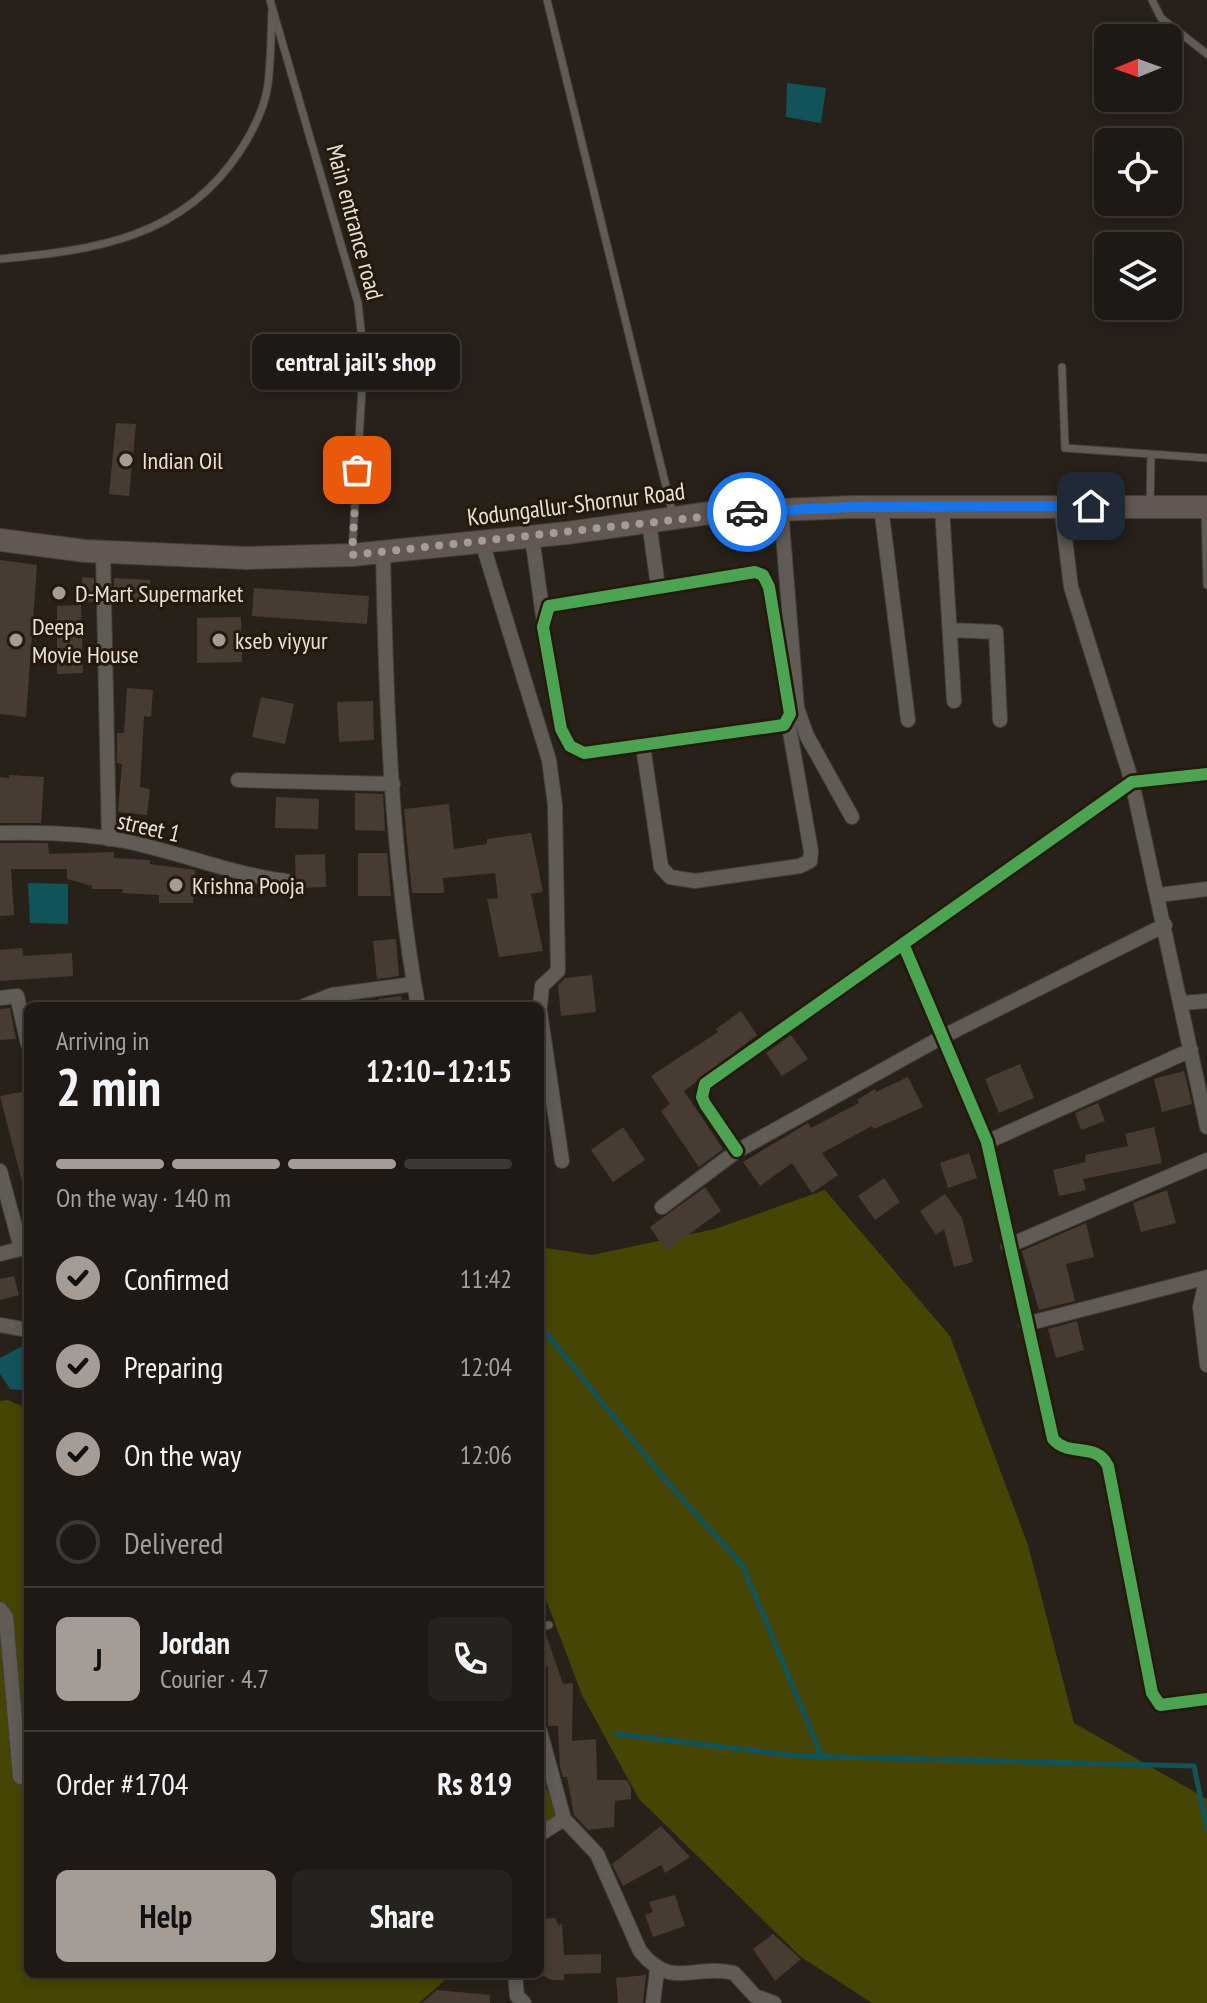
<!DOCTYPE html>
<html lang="en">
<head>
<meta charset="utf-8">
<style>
  body { margin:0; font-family:"PT Sans Narrow",sans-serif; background:#26221d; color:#f1f3f6; height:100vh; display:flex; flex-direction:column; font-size:30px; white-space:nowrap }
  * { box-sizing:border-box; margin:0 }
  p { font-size:26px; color:#a1a0a0 }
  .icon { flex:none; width:44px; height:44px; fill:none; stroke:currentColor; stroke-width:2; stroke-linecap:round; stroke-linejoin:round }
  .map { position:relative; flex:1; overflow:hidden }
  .sheet { position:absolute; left:24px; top:1002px; width:520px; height:976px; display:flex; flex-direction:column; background:#1e1914; border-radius:12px; box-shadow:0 4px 12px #0003,0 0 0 2px #3c3834 }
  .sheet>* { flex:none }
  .needle { width:52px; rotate:269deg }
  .buttons { position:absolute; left:1094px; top:24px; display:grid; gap:16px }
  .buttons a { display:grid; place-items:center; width:88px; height:88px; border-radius:12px; background:#1e1914; box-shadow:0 4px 12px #0003,0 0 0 2px #3c3834; font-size:40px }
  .pin { position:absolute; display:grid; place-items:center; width:68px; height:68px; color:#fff; margin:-34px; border-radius:16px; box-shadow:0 4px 12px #0006 }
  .courier { position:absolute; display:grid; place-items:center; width:80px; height:80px; margin:-40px; border:6px solid #1a73e8; border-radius:50%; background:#fff; color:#222; box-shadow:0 2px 10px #0007 }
  .bubble { position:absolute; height:56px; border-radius:12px; background:#1e1914; box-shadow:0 4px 12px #0003,0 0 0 2px #3c3834; font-size:26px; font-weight:600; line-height:56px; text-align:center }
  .summary em { font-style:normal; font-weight:600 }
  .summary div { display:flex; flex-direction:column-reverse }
  .summary { display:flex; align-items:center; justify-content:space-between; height:136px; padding:0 32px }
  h1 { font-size:52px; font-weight:600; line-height:60px }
  .bar { display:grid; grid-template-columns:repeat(4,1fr); gap:12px 8px; align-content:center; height:96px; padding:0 32px }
  .bar i { height:10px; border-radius:6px; background:#3c3834 }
  .bar .current { background:#a59d95 }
  .bar p { grid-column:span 4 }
  .line { display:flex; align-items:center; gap:20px; padding:0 32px; border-top:2px solid #3c3834 }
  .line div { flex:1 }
  .round { display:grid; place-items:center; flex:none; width:84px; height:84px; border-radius:12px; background:#26221d }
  ol { padding:0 32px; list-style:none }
  li { display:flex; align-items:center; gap:24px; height:88px }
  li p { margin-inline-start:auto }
  li .icon { padding:8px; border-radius:50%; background:#a59d95; color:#111; stroke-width:4 }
  li:last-child { color:#a1a0a0 }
  li i { width:44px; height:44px; border:4px solid #3c3834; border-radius:50% }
  .action { display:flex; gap:16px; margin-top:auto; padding:16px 32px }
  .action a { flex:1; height:92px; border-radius:12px; background:#a59d95; color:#111; font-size:32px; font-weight:600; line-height:92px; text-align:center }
  .action a+a { background:#26221d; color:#f1f3f6 }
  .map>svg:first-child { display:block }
</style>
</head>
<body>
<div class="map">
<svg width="1207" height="2003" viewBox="0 0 1207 2003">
  <rect width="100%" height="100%" fill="#28211a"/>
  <path fill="#464504" d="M 825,1190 L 950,1336 L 1028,1545 L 1074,1723 L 1207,1799 L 1207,2003 L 872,2003 L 801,1957 L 639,1799 L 582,1695 L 540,1584 L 540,1247 L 592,1255 L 715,1229 Z
    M 8,1400 L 28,1409 L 28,1974 L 452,1974 L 419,2003 L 0,2003 L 0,1401 Z
    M 540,1779 L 559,1807 L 540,1846 Z"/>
  <path fill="#115359" d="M 787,83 L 826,88 L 821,123 L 786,117 Z
    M 28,883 L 68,884 L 68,924 L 30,923 Z
    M 28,1343 L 28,1391 L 10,1389 L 0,1374 L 0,1358 Z"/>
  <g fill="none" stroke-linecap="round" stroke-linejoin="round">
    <path stroke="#115359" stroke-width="5" d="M 540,1326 L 667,1482 L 743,1566 L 822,1757
      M 616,1734 L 799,1756 L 1194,1766 L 1207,1830"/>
  </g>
  <path fill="#483c32" d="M 116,423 L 136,424 L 129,496 L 109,494 Z
    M 0,560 L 37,565 L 26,717 L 0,714 Z
    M 82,577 L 94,578 L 94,602 L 84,601 Z
    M 114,578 L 150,580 L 149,604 L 114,602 Z
    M 254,588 L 369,596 L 367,624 L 252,616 Z
    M 81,605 L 83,673 L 57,674 L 57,606 Z
    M 241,617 L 242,662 L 197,663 L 197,618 Z
    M 127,688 L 153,690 L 151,717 L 144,716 L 140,787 L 150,789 L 147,815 L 118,812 L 122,764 L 117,763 L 117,733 L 124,733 Z
    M 261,697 L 294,704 L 285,744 L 252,737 Z
    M 373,701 L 374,740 L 339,742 L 337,702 Z
    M 9,775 L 44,777 L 41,823 L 0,823 L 0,777 L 9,778 Z
    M 355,793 L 383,794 L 385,831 L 355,830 Z
    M 276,797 L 319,799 L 318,829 L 275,828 Z
    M 449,804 L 454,849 L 487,844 L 487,839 L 531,833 L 543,892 L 531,894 L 543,951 L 499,957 L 487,899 L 498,898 L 495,873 L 443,878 L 444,893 L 412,893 L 404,809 Z
    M 0,843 L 48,843 L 49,854 L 114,852 L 114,858 L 150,860 L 150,864 L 195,870 L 193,903 L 159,903 L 159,895 L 122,893 L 123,889 L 92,889 L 92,886 L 67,879 L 67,869 L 11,869 L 14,915 L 0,916 Z
    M 358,853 L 387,853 L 391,896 L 358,896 Z
    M 325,854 L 326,887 L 296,888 L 295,855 Z
    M 396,939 L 399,976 L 377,979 L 373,941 Z
    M 22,948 L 23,956 L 72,953 L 73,976 L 0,981 L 0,950 Z
    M 592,975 L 596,1012 L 561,1016 L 558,985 L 565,978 Z
    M 401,996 L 402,1006 L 379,1006 L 378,999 Z
    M 10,1008 L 16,1039 L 0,1040 L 0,1009 Z
    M 741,1011 L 757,1035 L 684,1091 L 723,1149 L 699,1167 L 661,1111 L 670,1104 L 651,1076 L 718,1032 L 716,1029 Z
    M 791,1035 L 808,1059 L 782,1076 L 766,1053 Z
    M 1020,1064 L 1034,1098 L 999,1113 L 985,1079 Z
    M 1184,1071 L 1192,1104 L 1162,1112 L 1154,1079 Z
    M 908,1077 L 923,1107 L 874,1129 L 872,1126 L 822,1153 L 838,1175 L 812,1193 L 792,1163 L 760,1186 L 743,1162 L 808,1123 L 811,1128 L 859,1103 L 857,1100 L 875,1089 L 876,1092 Z
    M 26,1091 L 28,1192 L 25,1193 L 0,1096 Z
    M 1098,1103 L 1105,1121 L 1081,1130 L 1075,1113 Z
    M 623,1127 L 645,1160 L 613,1182 L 591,1150 Z
    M 1154,1127 L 1162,1163 L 1083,1179 L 1086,1190 L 1059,1196 L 1053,1170 L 1086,1162 L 1085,1155 L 1128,1146 L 1125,1134 Z
    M 969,1153 L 977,1178 L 948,1188 L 940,1163 Z
    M 884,1178 L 900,1202 L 875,1220 L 858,1196 Z
    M 705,1187 L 721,1211 L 666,1251 L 650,1227 Z
    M 1167,1190 L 1176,1223 L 1141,1232 L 1133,1203 Z
    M 945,1194 L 962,1218 L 973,1262 L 954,1267 L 944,1229 L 936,1235 L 920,1211 Z
    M 1086,1223 L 1094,1257 L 1066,1264 L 1075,1301 L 1039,1310 L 1022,1251 Z
    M 14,1276 L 19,1295 L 0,1300 L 0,1279 Z
    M 1077,1321 L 1084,1350 L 1056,1358 L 1048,1329 Z
    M 545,1632 L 563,1684 L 573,1683 L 572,1741 L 596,1739 L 597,1780 L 627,1780 L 631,1788 L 631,1799 L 615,1801 L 614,1827 L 588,1830 L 574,1815 L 567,1777 L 563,1777 L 560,1767 L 558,1726 L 548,1726 L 548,1666 L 540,1670 L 540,1633 Z
    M 661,1826 L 690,1857 L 665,1873 L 661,1865 L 623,1886 L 612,1864 Z
    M 675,1895 L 685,1926 L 653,1937 L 645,1915 L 653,1912 L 649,1902 Z
    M 555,1918 L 558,1925 L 562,1924 L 564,1955 L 601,1954 L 601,1973 L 564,1974 L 564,1980 L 551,1980 L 540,1974 L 540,1919 Z
    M 773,1934 L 801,1959 L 775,1981 L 753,1949 Z
    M 646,1975 L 643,2003 L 618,2003 L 616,1978 Z
    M 437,1990 L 490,1995 L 490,2003 L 422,2003 Z"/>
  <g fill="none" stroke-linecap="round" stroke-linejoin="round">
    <g stroke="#433e38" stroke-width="9">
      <path id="service" d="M 270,0 L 358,303 L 364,357 L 352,553
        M 547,0 L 673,515
        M 1152,0 L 1161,18 L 1207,54
        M 0,259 C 96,250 183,238 240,151 C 253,131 265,108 268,84 C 271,60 271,35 272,11
        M 1062,367 L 1065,448 L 1207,458
        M 1150,504 L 1151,455
        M 1205,511 L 1207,585
        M 540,1627 L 549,1625"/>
    </g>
    <g stroke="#433e38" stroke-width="16">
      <path id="minor" d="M 1061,506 L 1071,587 L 1132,782 L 1207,1127
        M 881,507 L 908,720
        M 942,507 L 954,701
        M 781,510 L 797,708 L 807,736 L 852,817
        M 649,522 L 658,587
        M 532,537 L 543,616
        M 482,542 L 549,760 L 555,805 L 558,971 L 542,986 L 540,1006
        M 103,552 L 109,839
        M 383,552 C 386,703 391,857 418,1006
        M 755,572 L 763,575 L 769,587 L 790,714 L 784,725 L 584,753 L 570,746 L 561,729 L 543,627 L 549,606 Z
        M 950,630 L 996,632 L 1000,720
        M 643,746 L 661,867 L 670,877 L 695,881 L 800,866 L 810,861 L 811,851 L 788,721
        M 238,780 L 393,784
        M 0,833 C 40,832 84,833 124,841 C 179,852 231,874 286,881
        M 1159,895 L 1207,889
        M 904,946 L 987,1142 L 1053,1439 C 1069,1458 1096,1441 1108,1466 L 1152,1693 L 1160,1705 L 1207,1699
        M 0,998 L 17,996 L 28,1044
        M 1181,1003 L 1207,1001
        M 304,1006 L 332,995 L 414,984
        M 540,1012 L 562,1161
        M 987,1142 L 1191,1050
        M 737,1151 L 705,1104 L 702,1097 L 705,1084 L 1132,782 L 1207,774
        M 0,1171 L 21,1248
        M 662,1207 L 737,1151 L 944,1036 L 1165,925
        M 1008,1246 L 1207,1160
        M 0,1254 L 28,1247
        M 1207,1277 L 1200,1307 L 1207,1365
        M 1026,1324 L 1204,1278
        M 0,1325 L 28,1330
        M 0,1609 L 6,1617 L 20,1777
        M 540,1731 L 564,1819 L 597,1854 L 640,1951 C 672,1991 694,1963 734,1973 L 755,1996 L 774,2003
        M 540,1834 L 564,1819
        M 515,1974 L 517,1996 L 524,2003
        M 653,2003 L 657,1970"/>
    </g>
    <g stroke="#433e38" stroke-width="24">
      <path id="primary" d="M 0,540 L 85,551 L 246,558 L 352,555 L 567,533 L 710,513 L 852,507 L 1207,507"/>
    </g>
    <use href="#service" stroke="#605b55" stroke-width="7"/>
    <use href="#minor" stroke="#605b55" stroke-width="14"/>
    <use href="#primary" stroke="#625851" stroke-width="22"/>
    <g stroke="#24190b" stroke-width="17">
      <path id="cycleway" d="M 755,572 L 763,575 L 769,587 L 790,714 L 784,725 L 584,753 L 570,746 L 561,729 L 543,627 L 549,606 Z
        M 904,946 L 987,1142 L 1053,1439 C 1069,1458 1096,1441 1108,1466 L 1152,1693 L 1160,1705 L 1207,1699
        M 737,1151 L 705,1104 L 702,1097 L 705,1084 L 1132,782 L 1207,774"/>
    </g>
    <use href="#cycleway" stroke="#4ca352" stroke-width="12"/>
  </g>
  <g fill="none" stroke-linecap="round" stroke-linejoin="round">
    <path stroke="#a59d95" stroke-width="8" stroke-dasharray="0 14.4" d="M 357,470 L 352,555 L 747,512"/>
    <path stroke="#1a73e8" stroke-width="10" d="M 747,512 L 852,507 L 1091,506"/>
  </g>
  <g fill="#a59d95" stroke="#24190b" stroke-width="3">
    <circle cx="126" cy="460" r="8"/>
    <circle cx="59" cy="593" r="8"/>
    <circle cx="16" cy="640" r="8"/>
    <circle cx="219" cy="640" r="8"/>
    <circle cx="176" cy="885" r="8"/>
  </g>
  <g text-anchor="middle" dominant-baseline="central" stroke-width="6" stroke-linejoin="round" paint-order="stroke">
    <g font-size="24" fill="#e8e0d7" stroke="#24190b">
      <text transform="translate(355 222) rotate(75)">Main entrance road</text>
      <text transform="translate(576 504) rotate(-7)">Kodungallur-Shornur Road</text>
      <text transform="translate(149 827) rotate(13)">street 1</text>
    </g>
    <g font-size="24" fill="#e8e0d7" stroke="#24190b" text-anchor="start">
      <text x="142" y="460">Indian Oil</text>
      <text x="75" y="593">D-Mart Supermarket</text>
      <text x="32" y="626">Deepa<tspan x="32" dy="28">Movie House</tspan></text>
      <text x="235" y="640">kseb viyyur</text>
      <text x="192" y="885">Krishna Pooja</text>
    </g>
  </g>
</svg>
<div class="buttons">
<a><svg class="needle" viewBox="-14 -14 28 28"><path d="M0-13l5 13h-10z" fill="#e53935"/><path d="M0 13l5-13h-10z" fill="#a1a0a0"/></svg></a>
<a><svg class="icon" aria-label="locate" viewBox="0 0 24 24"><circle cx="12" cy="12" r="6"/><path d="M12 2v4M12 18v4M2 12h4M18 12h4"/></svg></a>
<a><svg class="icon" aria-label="layers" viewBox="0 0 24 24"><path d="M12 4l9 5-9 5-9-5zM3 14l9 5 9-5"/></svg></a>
</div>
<div class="pin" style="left:357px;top:470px;background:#ea580c"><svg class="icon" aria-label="bag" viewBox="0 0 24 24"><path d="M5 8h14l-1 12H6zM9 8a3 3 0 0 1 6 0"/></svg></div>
<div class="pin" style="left:1091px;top:506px;background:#1f2937"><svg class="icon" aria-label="home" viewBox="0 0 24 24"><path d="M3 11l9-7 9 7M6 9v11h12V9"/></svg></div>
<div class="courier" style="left:747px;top:512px"><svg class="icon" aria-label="car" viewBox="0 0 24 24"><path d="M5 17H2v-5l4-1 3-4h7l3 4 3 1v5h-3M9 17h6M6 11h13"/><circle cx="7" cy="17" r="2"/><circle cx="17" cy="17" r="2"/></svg></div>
<div class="bubble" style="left:252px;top:334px;width:208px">central jail's shop</div>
<section class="sheet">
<div class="summary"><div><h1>2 min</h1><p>Arriving in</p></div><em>12:10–12:15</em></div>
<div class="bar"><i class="current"></i><i class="current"></i><i class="current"></i><i></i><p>On the way · 140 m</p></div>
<ol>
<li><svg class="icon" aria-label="check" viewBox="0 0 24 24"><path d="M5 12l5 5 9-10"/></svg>Confirmed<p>11:42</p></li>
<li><svg class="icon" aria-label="check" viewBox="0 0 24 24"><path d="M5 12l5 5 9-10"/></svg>Preparing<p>12:04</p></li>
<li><svg class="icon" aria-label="check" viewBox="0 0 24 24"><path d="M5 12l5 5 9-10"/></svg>On the way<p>12:06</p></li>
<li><i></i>Delivered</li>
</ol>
<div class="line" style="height:144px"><b class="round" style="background:#a59d95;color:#111">J</b><div><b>Jordan</b><p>Courier · 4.7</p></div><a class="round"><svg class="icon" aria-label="phone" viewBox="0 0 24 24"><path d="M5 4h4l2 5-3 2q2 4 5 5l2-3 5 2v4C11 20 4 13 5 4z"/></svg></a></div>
<div class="line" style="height:104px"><div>Order #1704</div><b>Rs 819</b></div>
<div class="action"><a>Help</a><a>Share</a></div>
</section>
</div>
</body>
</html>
